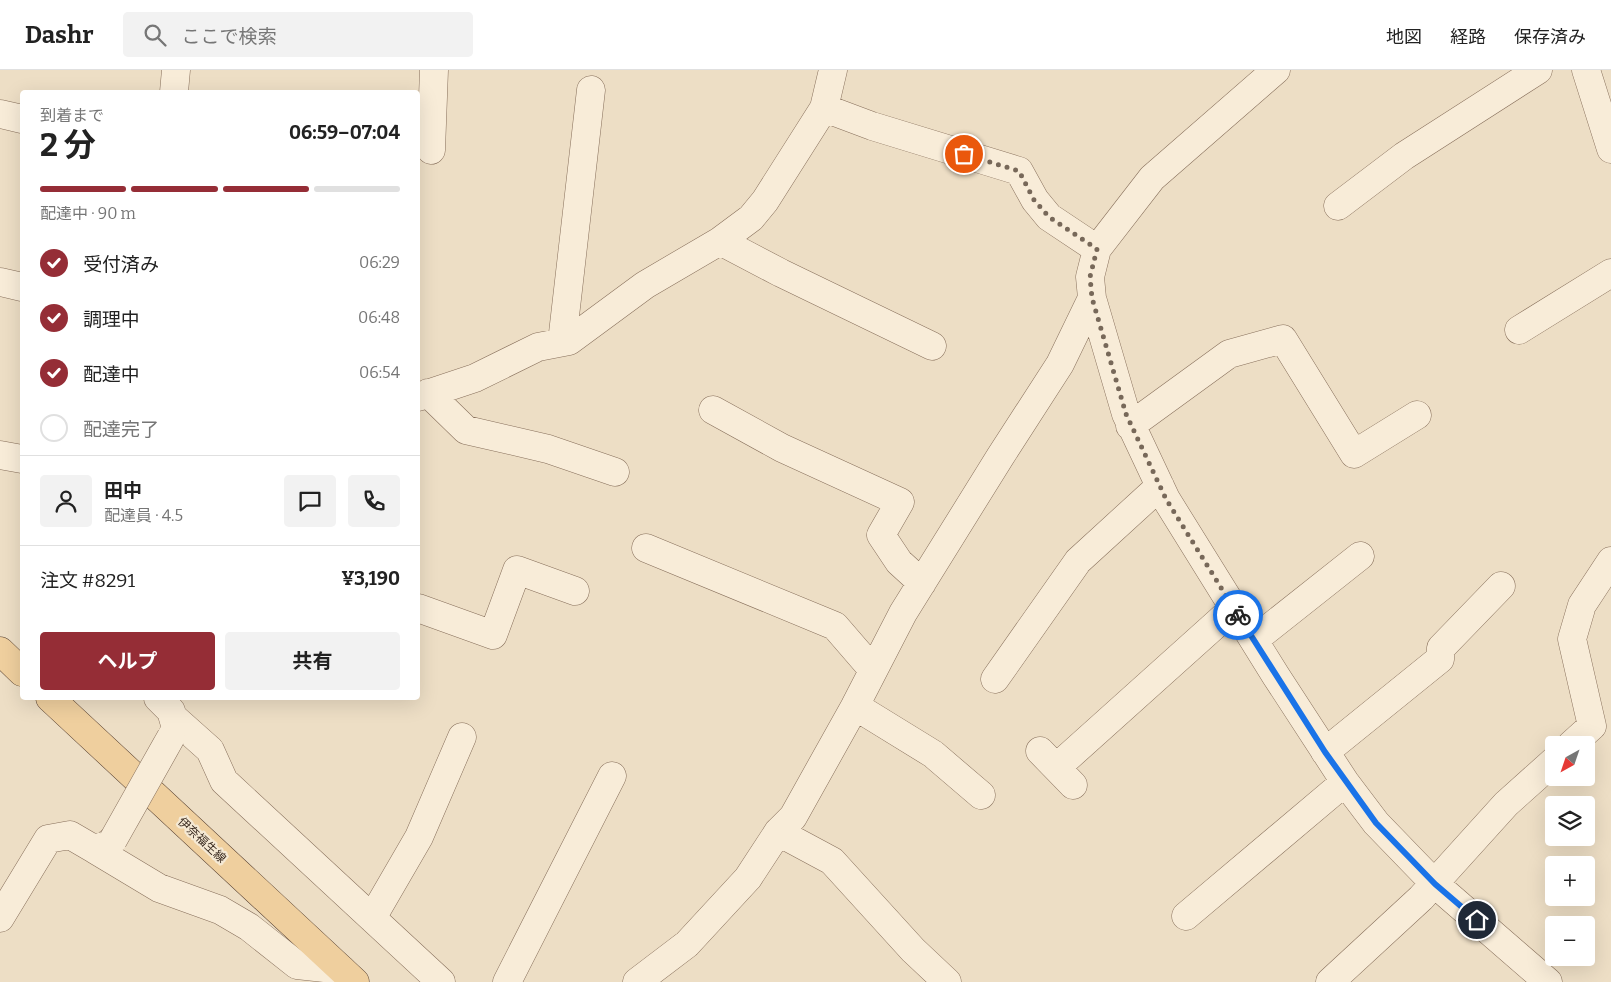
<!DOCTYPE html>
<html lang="ja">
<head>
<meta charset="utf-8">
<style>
  body { margin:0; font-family:Bitter,"Noto Sans JP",serif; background:#f2f2f2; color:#222; height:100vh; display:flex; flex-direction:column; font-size:19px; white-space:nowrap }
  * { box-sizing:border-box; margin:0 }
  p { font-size:16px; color:#767676 }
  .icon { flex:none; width:28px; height:28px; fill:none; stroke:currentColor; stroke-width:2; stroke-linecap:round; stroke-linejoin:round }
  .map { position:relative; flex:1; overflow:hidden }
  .panel { position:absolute; left:20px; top:20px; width:400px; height:610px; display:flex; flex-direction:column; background:#fff; border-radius:5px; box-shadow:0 5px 20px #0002 }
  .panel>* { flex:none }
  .needle { width:32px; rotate:220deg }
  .tools { position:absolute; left:1545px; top:666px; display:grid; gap:10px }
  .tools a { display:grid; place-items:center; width:50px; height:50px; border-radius:5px; background:#fff; box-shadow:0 5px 20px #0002; font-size:25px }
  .pin { position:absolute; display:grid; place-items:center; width:42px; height:42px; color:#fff; margin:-21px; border:2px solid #fff; border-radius:50%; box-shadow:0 1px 5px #0007 }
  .courier { position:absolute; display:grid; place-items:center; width:50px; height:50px; margin:-25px; border:4px solid #1a73e8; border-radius:50%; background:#fff; color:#222; box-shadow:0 1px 6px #0007 }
  .head em { font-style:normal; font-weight:700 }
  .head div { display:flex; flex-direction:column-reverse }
  .head { display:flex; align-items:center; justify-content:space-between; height:85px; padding:0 20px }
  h1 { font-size:32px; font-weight:700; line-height:38px }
  .bar { display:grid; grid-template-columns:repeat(4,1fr); gap:8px 5px; align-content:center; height:60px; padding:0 20px }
  .bar i { height:6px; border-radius:4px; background:#e0e0e0 }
  .bar .selected { background:#952d36 }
  .bar p { grid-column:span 4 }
  .line { display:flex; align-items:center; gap:12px; padding:0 20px; border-top:1px solid #e0e0e0 }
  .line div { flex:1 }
  .round { display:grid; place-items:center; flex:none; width:52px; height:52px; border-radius:5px; background:#f2f2f2 }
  ol { padding:0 20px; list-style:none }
  li { display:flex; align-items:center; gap:15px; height:55px }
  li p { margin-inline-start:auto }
  li .icon { padding:5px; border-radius:50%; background:#952d36; color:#fff; stroke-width:4 }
  li:last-child { color:#767676 }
  li i { width:28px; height:28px; border:2px solid #e0e0e0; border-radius:50% }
  .cta { display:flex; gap:10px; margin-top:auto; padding:10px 20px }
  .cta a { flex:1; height:58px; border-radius:5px; background:#952d36; color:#fff; font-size:20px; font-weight:700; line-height:58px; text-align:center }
  .cta a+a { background:#f2f2f2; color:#222 }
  header { display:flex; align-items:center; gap:30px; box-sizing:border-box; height:70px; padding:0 25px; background:#fff; border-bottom:1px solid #e0e0e0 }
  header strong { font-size:24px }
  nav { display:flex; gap:28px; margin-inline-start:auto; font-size:18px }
  .search { width:350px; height:45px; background:#f2f2f2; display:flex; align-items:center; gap:12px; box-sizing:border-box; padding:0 18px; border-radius:5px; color:#767676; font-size:19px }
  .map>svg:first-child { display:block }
</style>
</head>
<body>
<header>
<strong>Dashr</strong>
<div class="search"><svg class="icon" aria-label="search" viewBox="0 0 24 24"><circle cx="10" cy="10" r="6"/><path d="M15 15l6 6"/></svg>ここで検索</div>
<nav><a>地図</a><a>経路</a><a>保存済み</a></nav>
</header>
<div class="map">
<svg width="1611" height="912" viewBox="0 0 1611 912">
  <rect width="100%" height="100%" fill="#eddec5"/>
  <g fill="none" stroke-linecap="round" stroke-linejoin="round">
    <g stroke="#876f5b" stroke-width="29">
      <path id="minor" d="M 1586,0 L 1611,79
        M 174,22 L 176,0
        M 824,38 L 872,56 L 1019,101 L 1035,130 L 1049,147 L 1097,179
        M 0,44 L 22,49
        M 431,80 L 434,0
        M 1338,136 L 1404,86 L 1538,0
        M 720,171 L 781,203 L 932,276
        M 0,212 L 22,217
        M 1092,228 L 1126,344 L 1166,429 L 1276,606 L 1345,712 L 1376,753 L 1435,814 L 1548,912
        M 1519,260 L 1611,203
        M 562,272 L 591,20
        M 428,323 L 466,360 L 548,379 L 615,402
        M 418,327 L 475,308 L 538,277 L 569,271 L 645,215 L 720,171 L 751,148 L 765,131 L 824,38 L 833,0
        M 713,340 L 782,378 L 900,432 L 881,465 L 899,492 L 922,513
        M 1130,356 L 1229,284 L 1283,269 L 1354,384 L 1417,345
        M 0,385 L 22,389
        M 646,478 L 835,556 L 873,600
        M 418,538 L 493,565 L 517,500 L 575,521
        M 1254,570 L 1360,486
        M 995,609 L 1078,491 L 1160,416
        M 158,628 L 171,641 L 176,658 L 173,664
        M 855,636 L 933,684 L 981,725
        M 173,647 L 210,680 L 224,711 L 441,912
        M 1571,675 L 1592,656 L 1572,569 L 1582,535 L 1611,491
        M 1040,681 L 1073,715
        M 1325,682 L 1440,589 L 1441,578 L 1501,516
        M 1057,697 L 1234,538
        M 778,762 L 832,791 L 913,880 L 947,912
        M 94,779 L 159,818 L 220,840 L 249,857 L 297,895 L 342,900
        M 1186,846 L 1345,712
        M 0,848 L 48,769 L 70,765 L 94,779 L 107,775 L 110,772
        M 372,848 L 419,767 L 462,667
        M 507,912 L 612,706
        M 637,912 L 687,874 L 748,808 L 778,762 L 793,747 L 855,636 L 903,543 L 1000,387 L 1060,294 L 1092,228 L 1090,207 L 1097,179 L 1152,108 L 1276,0
        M 1330,912 L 1421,828 L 1506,734 L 1554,691"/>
    </g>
    <g stroke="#553e2f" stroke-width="29">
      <path id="major" d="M 0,581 L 22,602
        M 50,628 L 355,912"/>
    </g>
    <use href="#minor" stroke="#f8ecd8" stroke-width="28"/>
    <use href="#major" stroke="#efcf9e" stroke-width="28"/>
    <g stroke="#876f5b" stroke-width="29" stroke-linecap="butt">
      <path id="minor-bridge" d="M 113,770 L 171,667"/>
    </g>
    <use href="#minor-bridge" stroke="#f8ecd8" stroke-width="28"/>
  </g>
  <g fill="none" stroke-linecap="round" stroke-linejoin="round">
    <path stroke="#776859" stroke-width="5" stroke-dasharray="0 9" d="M 964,84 L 1019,101 L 1034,130 L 1049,147 L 1097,179 L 1090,207 L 1092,228 L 1126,344 L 1166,429 L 1238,545"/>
    <path stroke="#1a73e8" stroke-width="6" d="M 1238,545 L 1325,682 L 1376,753 L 1435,814 L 1477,850"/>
  </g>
  <g text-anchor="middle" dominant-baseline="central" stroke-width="4.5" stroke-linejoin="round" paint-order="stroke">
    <g font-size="12" fill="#38291f" stroke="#f5e9d4">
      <text transform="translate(202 770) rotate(43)">伊奈福生線</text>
    </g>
  </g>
</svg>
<div class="tools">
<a><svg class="needle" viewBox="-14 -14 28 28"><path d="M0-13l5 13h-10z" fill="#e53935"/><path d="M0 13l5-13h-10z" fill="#767676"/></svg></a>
<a><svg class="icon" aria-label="layers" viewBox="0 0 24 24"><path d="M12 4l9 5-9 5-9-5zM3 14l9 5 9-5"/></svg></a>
<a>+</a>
<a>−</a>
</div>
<div class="pin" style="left:964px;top:84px;background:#ea580c"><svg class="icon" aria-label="bag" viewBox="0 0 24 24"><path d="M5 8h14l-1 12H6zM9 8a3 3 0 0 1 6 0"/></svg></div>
<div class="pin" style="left:1477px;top:850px;background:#1f2937"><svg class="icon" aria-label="home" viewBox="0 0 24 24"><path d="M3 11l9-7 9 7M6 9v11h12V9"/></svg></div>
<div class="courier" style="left:1238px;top:545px"><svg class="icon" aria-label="bike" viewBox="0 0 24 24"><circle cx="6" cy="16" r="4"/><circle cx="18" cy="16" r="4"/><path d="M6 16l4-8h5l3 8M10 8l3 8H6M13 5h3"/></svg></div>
<section class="panel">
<div class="head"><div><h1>2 分</h1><p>到着まで</p></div><em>06:59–07:04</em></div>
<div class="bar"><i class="selected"></i><i class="selected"></i><i class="selected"></i><i></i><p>配達中 · 90 m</p></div>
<ol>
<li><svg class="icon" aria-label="check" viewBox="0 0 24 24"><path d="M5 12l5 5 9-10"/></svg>受付済み<p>06:29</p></li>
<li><svg class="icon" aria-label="check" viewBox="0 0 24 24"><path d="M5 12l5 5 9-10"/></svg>調理中<p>06:48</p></li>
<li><svg class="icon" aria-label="check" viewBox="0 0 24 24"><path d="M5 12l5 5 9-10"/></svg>配達中<p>06:54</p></li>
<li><i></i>配達完了</li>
</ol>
<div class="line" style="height:90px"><a class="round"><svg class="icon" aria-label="person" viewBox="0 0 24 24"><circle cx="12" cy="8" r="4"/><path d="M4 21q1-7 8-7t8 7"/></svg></a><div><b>田中</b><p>配達員 · 4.5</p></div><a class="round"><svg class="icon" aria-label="chat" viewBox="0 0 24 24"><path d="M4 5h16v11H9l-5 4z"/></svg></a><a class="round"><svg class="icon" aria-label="phone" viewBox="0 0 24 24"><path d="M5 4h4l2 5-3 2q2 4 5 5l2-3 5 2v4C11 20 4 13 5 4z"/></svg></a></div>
<div class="line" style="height:65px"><div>注文 #8291</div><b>¥3,190</b></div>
<div class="cta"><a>ヘルプ</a><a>共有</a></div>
</section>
</div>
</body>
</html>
